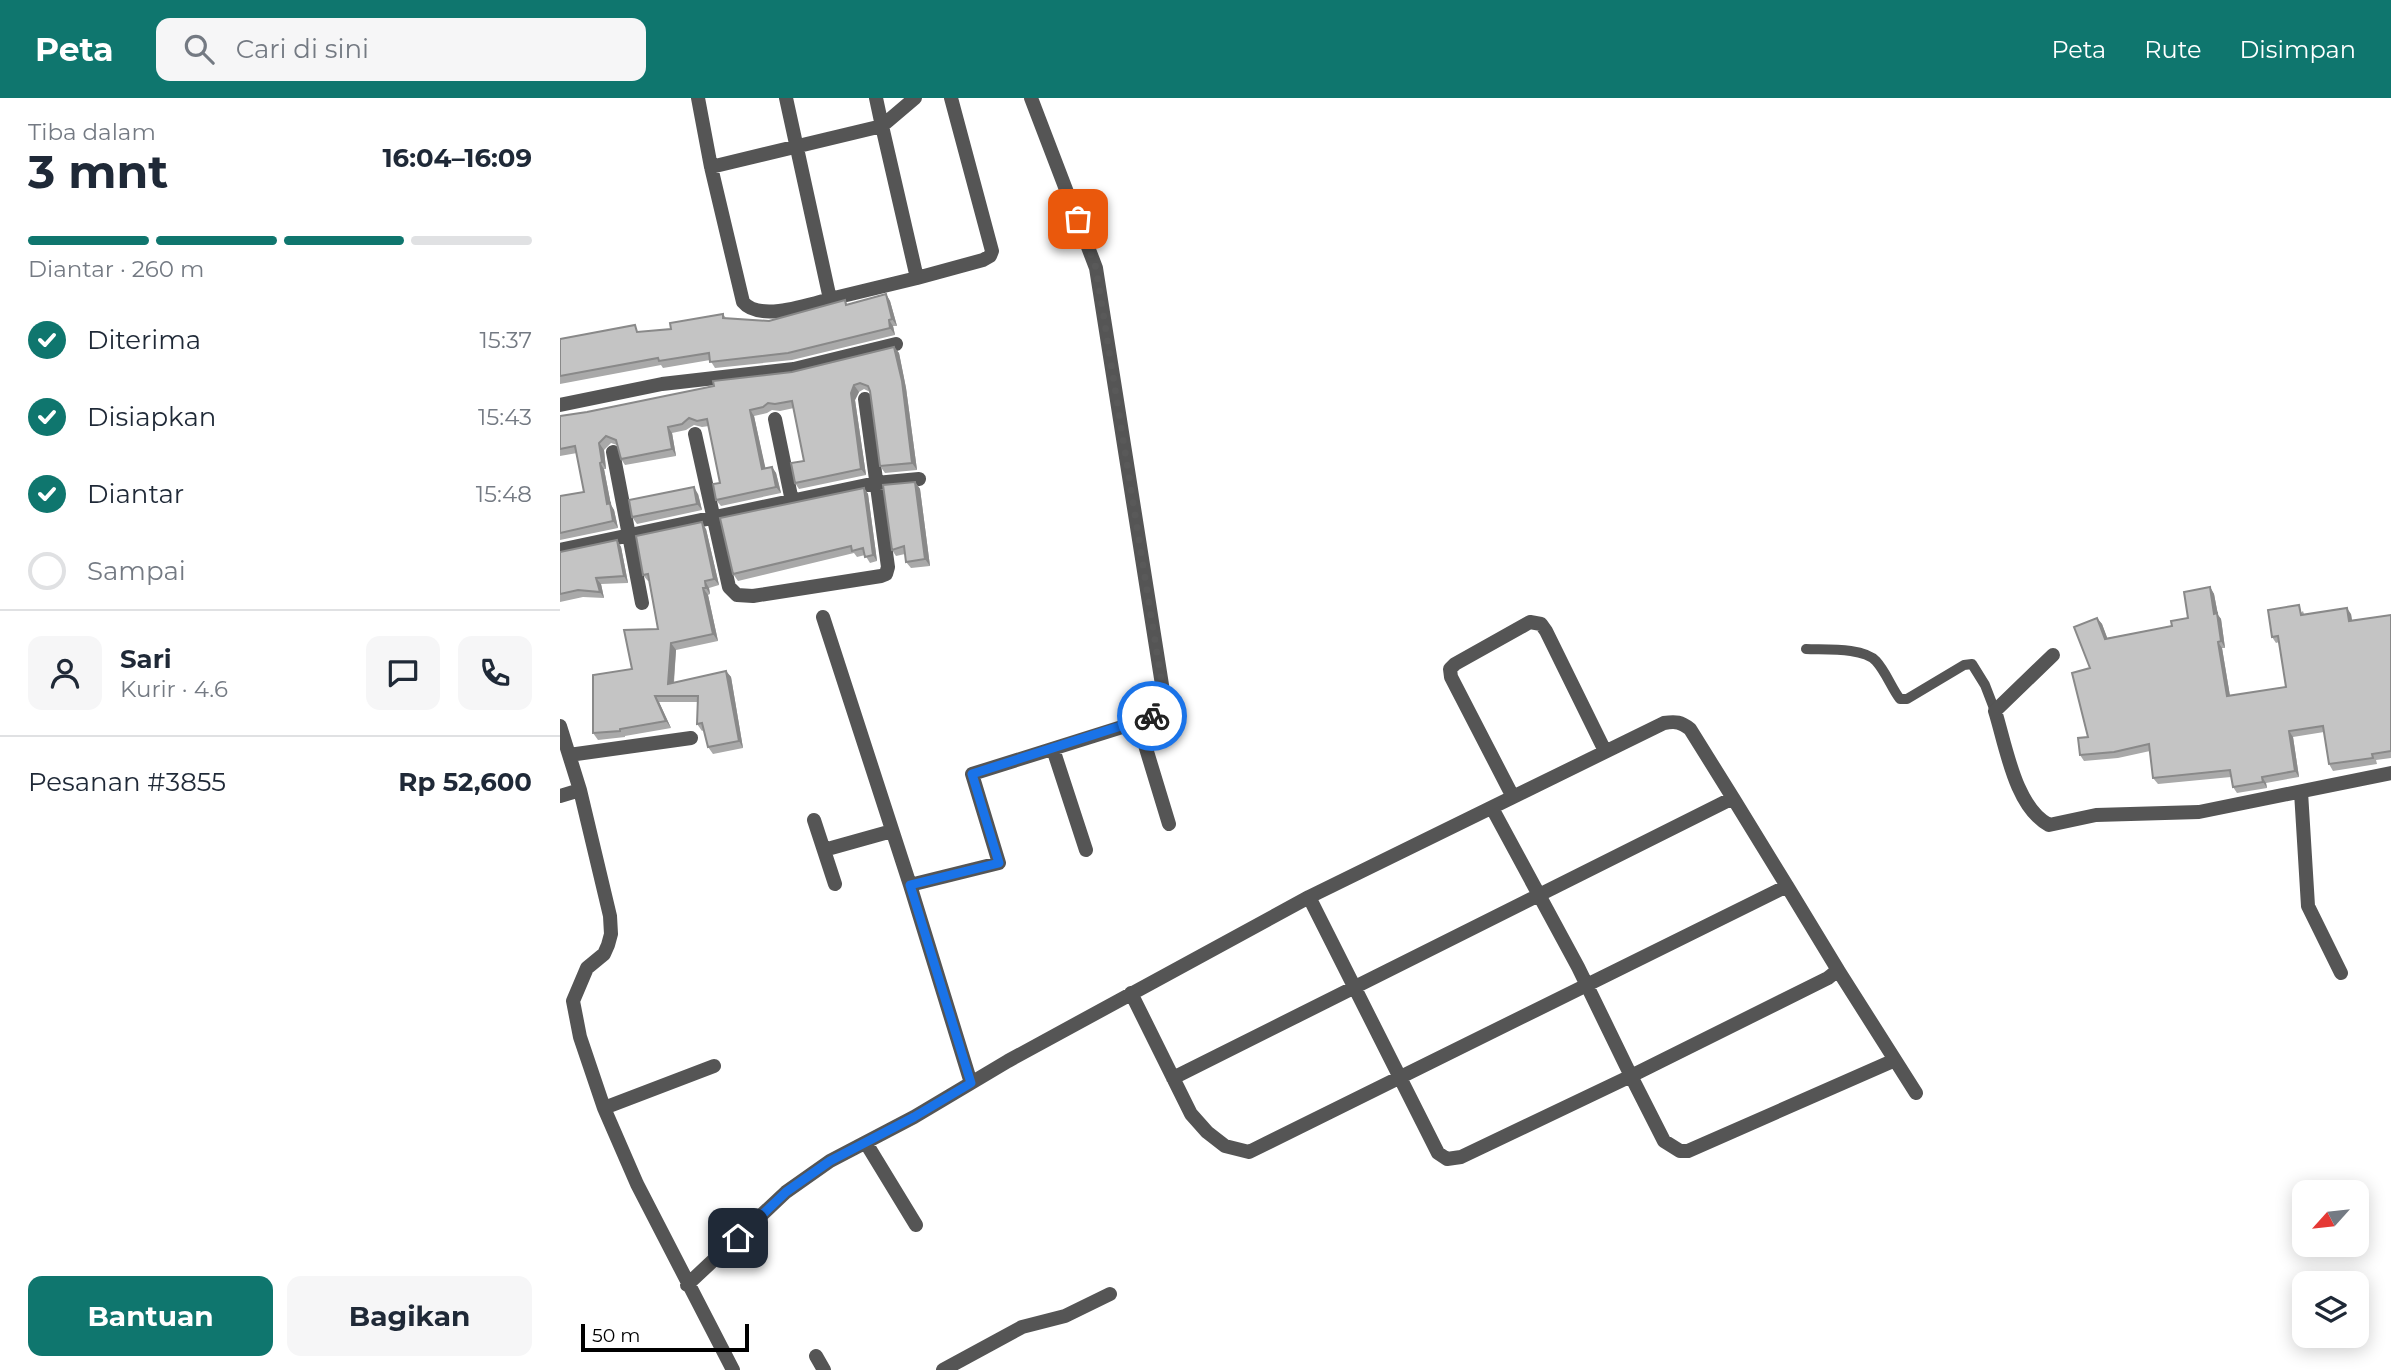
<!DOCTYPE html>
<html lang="id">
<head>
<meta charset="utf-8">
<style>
  body { margin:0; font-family:Montserrat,sans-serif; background:#f6f6f7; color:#1f2937; height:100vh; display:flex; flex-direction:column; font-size:26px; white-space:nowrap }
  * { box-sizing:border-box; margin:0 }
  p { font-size:23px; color:#747a83 }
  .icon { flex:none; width:38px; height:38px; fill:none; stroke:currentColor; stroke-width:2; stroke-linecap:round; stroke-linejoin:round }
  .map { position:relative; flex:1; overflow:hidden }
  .side { display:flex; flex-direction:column; background:#fff; width:560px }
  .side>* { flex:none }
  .needle { width:46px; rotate:243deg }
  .buttons { position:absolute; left:1732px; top:1082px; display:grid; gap:14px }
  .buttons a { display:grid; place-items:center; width:77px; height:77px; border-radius:14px; background:#fff; box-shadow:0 4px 18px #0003; font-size:35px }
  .scale { position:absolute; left:21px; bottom:18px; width:168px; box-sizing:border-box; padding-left:7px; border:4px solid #000; border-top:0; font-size:19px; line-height:24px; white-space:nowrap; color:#000; -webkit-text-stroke:5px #fff; paint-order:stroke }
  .pin { position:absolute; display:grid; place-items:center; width:60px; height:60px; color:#fff; margin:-30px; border-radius:14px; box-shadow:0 4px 10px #0006 }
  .courier { position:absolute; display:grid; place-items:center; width:70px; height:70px; margin:-35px; border:5px solid #1a73e8; border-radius:50%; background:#fff; color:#222; box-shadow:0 2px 9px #0007 }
  .summary em { font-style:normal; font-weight:700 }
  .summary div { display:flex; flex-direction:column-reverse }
  .summary { display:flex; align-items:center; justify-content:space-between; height:119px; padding:0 28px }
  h1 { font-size:46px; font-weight:700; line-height:52px }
  .bar { display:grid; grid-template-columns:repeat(4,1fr); gap:10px 7px; align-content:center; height:84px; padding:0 28px }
  .bar i { height:9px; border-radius:5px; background:#e0e1e3 }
  .bar .active { background:#0f766e }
  .bar p { grid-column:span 4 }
  .line { display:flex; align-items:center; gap:18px; padding:0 28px; border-top:2px solid #e0e1e3 }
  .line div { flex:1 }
  .round { display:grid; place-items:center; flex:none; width:74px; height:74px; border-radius:14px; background:#f6f6f7 }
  ol { padding:0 28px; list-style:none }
  li { display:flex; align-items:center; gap:21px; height:77px }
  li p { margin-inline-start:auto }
  li .icon { padding:7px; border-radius:50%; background:#0f766e; color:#fff; stroke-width:4 }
  li:last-child { color:#747a83 }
  li i { width:38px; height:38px; border:4px solid #e0e1e3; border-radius:50% }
  .action { display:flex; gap:14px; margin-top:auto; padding:14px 28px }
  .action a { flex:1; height:80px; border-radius:14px; background:#0f766e; color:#fff; font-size:28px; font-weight:700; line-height:80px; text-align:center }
  .action a+a { background:#f6f6f7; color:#1f2937 }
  header { display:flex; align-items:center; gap:42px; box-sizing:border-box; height:98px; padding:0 35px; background:#0f766e; color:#fff }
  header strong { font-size:33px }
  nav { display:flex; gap:38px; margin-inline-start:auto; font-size:24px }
  .search { width:490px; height:63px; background:#f6f6f7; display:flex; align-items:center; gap:18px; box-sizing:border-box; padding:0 24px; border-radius:14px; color:#747a83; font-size:26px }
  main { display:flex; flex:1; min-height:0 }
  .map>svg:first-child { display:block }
</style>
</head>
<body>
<header>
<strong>Peta</strong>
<div class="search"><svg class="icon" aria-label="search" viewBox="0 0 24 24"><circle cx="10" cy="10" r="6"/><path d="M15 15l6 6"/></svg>Cari di sini</div>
<nav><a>Peta</a><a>Rute</a><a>Disimpan</a></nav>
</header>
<main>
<section class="side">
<div class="summary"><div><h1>3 mnt</h1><p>Tiba dalam</p></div><em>16:04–16:09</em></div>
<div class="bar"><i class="active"></i><i class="active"></i><i class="active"></i><i></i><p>Diantar · 260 m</p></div>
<ol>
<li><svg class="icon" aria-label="check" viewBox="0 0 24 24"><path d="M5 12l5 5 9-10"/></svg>Diterima<p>15:37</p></li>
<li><svg class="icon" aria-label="check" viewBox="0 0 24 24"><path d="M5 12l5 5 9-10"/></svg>Disiapkan<p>15:43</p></li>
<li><svg class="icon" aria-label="check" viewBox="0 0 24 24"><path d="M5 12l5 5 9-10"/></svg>Diantar<p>15:48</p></li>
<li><i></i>Sampai</li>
</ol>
<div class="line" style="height:126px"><a class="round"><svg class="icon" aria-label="person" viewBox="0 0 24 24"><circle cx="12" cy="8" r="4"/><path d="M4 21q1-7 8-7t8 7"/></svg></a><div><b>Sari</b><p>Kurir · 4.6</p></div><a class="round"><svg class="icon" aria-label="chat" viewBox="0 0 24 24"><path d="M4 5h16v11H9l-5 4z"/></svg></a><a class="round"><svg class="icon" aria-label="phone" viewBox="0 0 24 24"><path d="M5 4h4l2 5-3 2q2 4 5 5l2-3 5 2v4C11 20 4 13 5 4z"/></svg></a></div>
<div class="line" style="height:91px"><div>Pesanan #3855</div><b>Rp 52,600</b></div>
<div class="action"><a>Bantuan</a><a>Bagikan</a></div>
</section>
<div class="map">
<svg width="1831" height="1272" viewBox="0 0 1831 1272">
  <rect width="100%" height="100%" fill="#fff"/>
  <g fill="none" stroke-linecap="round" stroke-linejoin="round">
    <path stroke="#555" stroke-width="10" d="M 1246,551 C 1264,552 1303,549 1316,563 C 1326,574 1331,589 1340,601 L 1347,601 L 1404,567 L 1412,566 L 1425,587 L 1435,613"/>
    <path stroke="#555" stroke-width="14" d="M 138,0 L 151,69 L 183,204 C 199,224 248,207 270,201 L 226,0
      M 151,69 L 322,28 L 316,0
      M 357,180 L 423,162 L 430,158 L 432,153 L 391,0
      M 270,201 L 357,180 L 322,28 L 355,0
      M 0,307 L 102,286 L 234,271 L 336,246
      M 215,321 L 232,403
      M 135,336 L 169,489 L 177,497 L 193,498 L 321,478 L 326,476 L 328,469 L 305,301
      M 53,354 L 82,505
      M 0,452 L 316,385 L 359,381
      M 263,519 L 350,787 L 411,985
      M 1493,557 L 1435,613 C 1446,648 1455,709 1489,727 L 1536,717 L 1639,714 L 1831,675
      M 578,624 L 609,726
      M 0,628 L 20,692 L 50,818 L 51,836 L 48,847 L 44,856 L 27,870 L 13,903 L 20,939 L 44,1010 L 77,1086 L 173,1272
      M 493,651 L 526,752
      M 9,657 L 131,640
      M 1741,694 L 1748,808 L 1781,875
      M 0,698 L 20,692
      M 953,699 L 891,579 L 890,571 L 895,566 L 970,524 L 981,526 L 986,533 L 1045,653
      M 254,722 L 275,786
      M 264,752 L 332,733
      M 350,787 L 439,765 L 412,676 L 578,624 L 606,612 L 536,170 L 471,0
      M 1227,788 L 1278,872 L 1268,880 L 1071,978 L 1104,1043 L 1120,1053 L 1128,1053 L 1335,962
      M 749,799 L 878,1055 L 887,1061 L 901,1059 L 1071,978 L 1018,869 L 932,710
      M 1278,872 L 1356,995
      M 571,895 L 631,1016 L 647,1034 L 665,1048 L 689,1054 L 1227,788 L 1173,700
      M 44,1010 L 154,968
      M 306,1045 L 356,1127
      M 127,1187 L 226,1094 L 270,1063 L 354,1019 L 448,963 L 749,799 L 1104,625 C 1116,623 1121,624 1130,631 L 1173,700 L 613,980
      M 256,1258 L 264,1272
      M 383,1272 L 462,1229 L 505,1218 L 550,1196"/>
  </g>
  <path fill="#a9a9a9" d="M 326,196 L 330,203 L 337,228 L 333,228 L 335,237 L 232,262 L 155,270 L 150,262 L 103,270 L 101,267 L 0,286 L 0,241 L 111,231 L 163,216 L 166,220 L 209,223 L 288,206 Z
    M 334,249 L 339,255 L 346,290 L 357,372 L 325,375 L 320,368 L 310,294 L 304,291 L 299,294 L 295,302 L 306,377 L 239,391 L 235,385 L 244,363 L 234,310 L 220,313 L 212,312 L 207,315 L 194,318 L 205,370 L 212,369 L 216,375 L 221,395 L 161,408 L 156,402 L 160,385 L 149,328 L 142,329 L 134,327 L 126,332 L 112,335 L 116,358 L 65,367 L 61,361 L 57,347 L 51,345 L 44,352 L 46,371 L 44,371 L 51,407 L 54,412 L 58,430 L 0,442 L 0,398 L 24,394 L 17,355 L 0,358 L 0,318 L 27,314 L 232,274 Z
    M 355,384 L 360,391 L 370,468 L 351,470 L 346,464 L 345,456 L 336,458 L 332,452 Z
    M 304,390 L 308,396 L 317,463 L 310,465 L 305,457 L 297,459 L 294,455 L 178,483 L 173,476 Z
    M 138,396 L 142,412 L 77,426 L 72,419 Z
    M 146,431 L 159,487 L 149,490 L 150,496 L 148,497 L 158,543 L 116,552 L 114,585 L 166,573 L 171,579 L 183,650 L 153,656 L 148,649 L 144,632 L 142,633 L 137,626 L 138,604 L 99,604 L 111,630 L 65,638 L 65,639 L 38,642 L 33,635 L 72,571 L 98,531 L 89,483 L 88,483 L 83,477 Z
    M 57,442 L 61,449 L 68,485 L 41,486 L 44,500 L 23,499 L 0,504 L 0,454 Z
    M 1650,489 L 1654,496 L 1658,517 L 1661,521 L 1665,550 L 1662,550 L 1670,598 L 1726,589 L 1719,544 L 1716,545 L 1712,539 L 1743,513 L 1744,516 L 1791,516 L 1792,523 L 1831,517 L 1831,660 L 1816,662 L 1817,666 L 1773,673 L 1769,666 L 1764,634 L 1733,639 L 1739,679 L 1706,685 L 1707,690 L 1677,695 L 1673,689 L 1671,679 L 1598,686 L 1593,680 L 1590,653 L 1558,660 L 1524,663 L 1520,657 L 1528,639 L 1530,570 L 1537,520 L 1542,526 L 1547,540 L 1612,528 L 1628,520 Z"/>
  <path fill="#898989" d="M 326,196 L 330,203 L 337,228 L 332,221 Z
    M 329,222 L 333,228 L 335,237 L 330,230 Z
    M 334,249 L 339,255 L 346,290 L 357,372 L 352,365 Z
    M 294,287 L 299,294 L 295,302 L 306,377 L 301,371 L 291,295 Z
    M 190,312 L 194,318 L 207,377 L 202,371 Z
    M 108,329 L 112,335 L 116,358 L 112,351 Z
    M 39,345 L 44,352 L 46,371 L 42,364 Z
    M 40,365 L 44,371 L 51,407 L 54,412 L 58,430 L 53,423 L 47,406 Z
    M 212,369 L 216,375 L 221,395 L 216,389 Z
    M 355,384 L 360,391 L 370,468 L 365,461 Z
    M 134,389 L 138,396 L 142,412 L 137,406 Z
    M 304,390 L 308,396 L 317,463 L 313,457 Z
    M 142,424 L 146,431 L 159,487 L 154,481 Z
    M 57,442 L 61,449 L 68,485 L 64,478 Z
    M 36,480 L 41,486 L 44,500 L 40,494 Z
    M 145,483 L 149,490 L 150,496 L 146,490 Z
    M 1650,489 L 1654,496 L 1658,517 L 1661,521 L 1665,550 L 1661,543 L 1654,516 Z
    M 143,490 L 148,497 L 158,543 L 153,536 Z
    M 1787,510 L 1791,516 L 1793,529 L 1789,523 Z
    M 1537,520 L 1542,526 L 1550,547 L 1545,541 Z
    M 1658,544 L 1662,550 L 1671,604 L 1667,598 Z
    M 111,545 L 116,552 L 113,592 L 108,586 Z
    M 166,573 L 171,579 L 183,650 L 179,643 Z
    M 95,598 L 99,604 L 111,630 L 106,623 Z
    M 1729,633 L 1733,639 L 1739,679 L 1735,673 Z
    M 1702,679 L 1706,685 L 1707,690 L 1703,684 Z"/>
  <path fill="#c4c4c4" stroke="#898989" stroke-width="2" d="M 326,196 L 332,221 L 329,222 L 330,230 L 228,255 L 150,264 L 149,255 L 99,263 L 98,260 L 0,278 L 0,241 L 75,227 L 77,234 L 111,231 L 110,225 L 163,216 L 163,220 L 209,223 L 285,202 L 286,207 Z
    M 334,249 L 342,283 L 352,365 L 320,368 L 310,293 L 308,288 L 300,285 L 294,287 L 291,295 L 301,371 L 235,385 L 231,365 L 244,363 L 232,303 L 215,306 L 208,305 L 203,309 L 190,312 L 202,371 L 212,369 L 216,389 L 156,402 L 153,386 L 160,385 L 147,321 L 137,323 L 129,320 L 122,326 L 108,329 L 112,351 L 61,361 L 56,342 L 46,338 L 39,345 L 42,364 L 40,365 L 47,406 L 50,405 L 53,423 L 0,435 L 0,398 L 24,394 L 15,348 L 0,351 L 0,318 L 27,314 L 154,288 L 153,283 L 232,274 Z
    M 355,384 L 365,461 L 346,464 L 344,448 L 332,452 L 323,387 Z
    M 134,389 L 137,406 L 72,419 L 69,402 Z
    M 304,390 L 313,457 L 305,459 L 303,450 L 292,453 L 291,448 L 173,476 L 160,420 Z
    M 142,424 L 154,481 L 145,483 L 146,490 L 143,490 L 153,536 L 111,545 L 108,586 L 166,573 L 179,643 L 148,649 L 142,625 L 137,626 L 138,598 L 95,598 L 106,623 L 60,631 L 60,633 L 33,635 L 33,577 L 72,571 L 64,532 L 98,531 L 88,476 L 83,477 L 76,438 Z
    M 57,442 L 64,478 L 36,480 L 40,494 L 18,492 L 0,496 L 0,454 Z
    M 1650,489 L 1654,516 L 1657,515 L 1661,543 L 1658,544 L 1667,598 L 1726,589 L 1718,538 L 1712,539 L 1708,512 L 1739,507 L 1741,517 L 1787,510 L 1789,523 L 1831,517 L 1831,653 L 1812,656 L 1813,660 L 1769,666 L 1763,628 L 1729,633 L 1735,673 L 1702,679 L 1703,684 L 1673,689 L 1670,672 L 1593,680 L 1589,646 L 1554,654 L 1520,657 L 1518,640 L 1528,639 L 1512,575 L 1530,570 L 1514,529 L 1537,520 L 1545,541 L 1612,528 L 1611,523 L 1628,520 L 1624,494 Z"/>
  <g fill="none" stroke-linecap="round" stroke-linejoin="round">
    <path stroke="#595959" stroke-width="7" stroke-dasharray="0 12.6" d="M 518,121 L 536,170 L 606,612 L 592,618"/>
    <path stroke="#1a73e8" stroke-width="9" d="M 178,1140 L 226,1094 L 270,1063 L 354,1019 L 411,985 L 350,787 L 439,765 L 412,676 L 592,618"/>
  </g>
</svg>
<div class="buttons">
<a><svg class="needle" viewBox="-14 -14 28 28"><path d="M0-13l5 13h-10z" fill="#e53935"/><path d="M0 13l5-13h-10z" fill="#747a83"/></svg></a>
<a><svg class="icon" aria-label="layers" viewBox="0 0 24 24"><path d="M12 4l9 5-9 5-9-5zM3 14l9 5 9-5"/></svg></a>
</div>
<div class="scale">50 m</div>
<div class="pin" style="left:518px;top:121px;background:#ea580c"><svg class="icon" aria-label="bag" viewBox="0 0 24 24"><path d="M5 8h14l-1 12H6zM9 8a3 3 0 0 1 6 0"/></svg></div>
<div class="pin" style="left:178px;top:1140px;background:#1f2937"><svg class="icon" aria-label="home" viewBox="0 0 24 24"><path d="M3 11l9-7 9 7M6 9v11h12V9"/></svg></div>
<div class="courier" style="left:592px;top:618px"><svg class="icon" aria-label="bike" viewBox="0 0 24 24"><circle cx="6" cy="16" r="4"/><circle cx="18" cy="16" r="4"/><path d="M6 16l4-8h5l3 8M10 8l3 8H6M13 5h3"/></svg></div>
</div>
</main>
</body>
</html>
